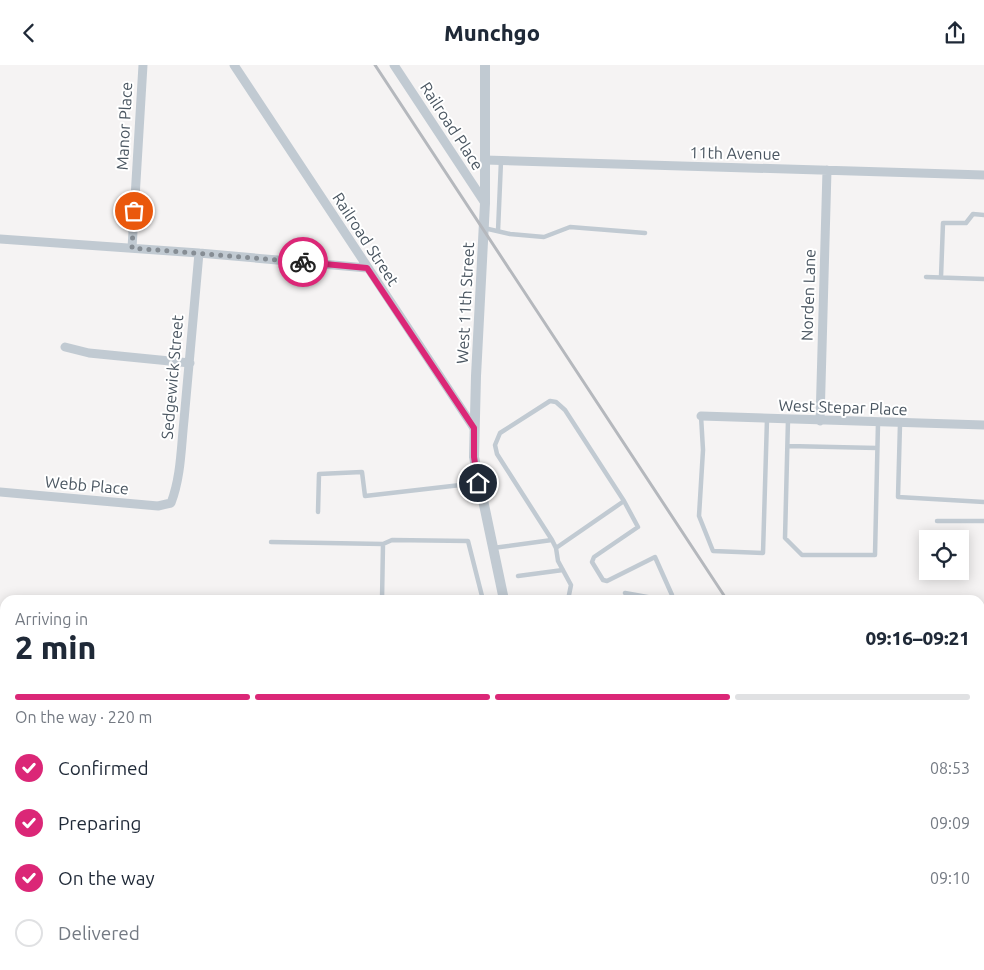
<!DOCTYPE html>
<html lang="en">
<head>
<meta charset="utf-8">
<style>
  body { margin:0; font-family:Ubuntu,sans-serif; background:#f6f6f7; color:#1f2937; height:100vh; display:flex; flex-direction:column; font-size:19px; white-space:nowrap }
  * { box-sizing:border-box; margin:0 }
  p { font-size:16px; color:#747a83 }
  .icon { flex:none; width:28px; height:28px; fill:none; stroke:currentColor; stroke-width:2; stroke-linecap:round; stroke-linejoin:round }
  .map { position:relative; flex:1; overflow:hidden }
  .details { position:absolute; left:0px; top:530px; width:985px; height:375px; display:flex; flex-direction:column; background:#fff; border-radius:15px 15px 0 0; box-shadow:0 2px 12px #0003 }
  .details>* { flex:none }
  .controls { position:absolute; left:919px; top:465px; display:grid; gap:10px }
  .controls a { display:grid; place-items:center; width:50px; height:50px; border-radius:0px; background:#fff; box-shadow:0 2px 12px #0003; font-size:25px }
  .pin { position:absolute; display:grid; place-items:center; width:42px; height:42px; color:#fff; margin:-21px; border:2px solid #fff; border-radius:50%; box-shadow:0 1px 5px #0007 }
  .courier { position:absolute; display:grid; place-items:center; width:50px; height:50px; margin:-25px; border:4px solid #db2777; border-radius:50%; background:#fff; color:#222; box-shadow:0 1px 6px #0007 }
  .overview em { font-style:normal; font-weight:800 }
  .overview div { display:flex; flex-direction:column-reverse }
  .overview { display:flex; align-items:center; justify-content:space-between; height:85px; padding:0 15px }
  h1 { font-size:32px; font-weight:800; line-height:38px }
  .bar { display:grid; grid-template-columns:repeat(4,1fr); gap:8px 5px; align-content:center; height:60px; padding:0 15px }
  .bar i { height:6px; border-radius:4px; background:#e0e1e3 }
  .bar .on { background:#db2777 }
  .bar p { grid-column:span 4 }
  ol { padding:0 15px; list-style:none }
  li { display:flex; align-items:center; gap:15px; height:55px }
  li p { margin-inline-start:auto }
  li .icon { padding:5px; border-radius:50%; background:#db2777; color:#fff; stroke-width:4 }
  li:last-child { color:#747a83 }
  li i { width:28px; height:28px; border:2px solid #e0e1e3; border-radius:50% }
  header { display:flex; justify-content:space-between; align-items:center; height:65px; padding:0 15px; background:#fff; font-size:22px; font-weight:800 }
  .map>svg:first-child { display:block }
</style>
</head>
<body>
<header><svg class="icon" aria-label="back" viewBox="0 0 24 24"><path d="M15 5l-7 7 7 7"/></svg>Munchgo<svg class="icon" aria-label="share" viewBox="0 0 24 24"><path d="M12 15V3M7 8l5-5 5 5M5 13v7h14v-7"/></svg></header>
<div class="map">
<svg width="984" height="905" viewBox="0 0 984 905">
  <defs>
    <pattern id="grass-tufts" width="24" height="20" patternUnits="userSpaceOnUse" patternTransform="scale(1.25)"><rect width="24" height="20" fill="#c3f1d5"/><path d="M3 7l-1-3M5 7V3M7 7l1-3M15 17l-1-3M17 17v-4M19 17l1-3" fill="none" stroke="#a0c6b0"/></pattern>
    <pattern id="forest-firs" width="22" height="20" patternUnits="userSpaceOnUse" patternTransform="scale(1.25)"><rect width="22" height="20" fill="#c3f1d5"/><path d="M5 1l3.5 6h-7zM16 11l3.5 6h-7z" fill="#a0c6b0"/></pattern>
  </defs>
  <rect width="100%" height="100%" fill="#f5f3f3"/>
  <path fill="url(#grass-tufts)" d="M 507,900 L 950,900 L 954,905 L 507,905 Z"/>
  <path fill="url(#forest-firs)" d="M 0,740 L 5,740 L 5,900 L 252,900 L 252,905 L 0,905 Z
    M 639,900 L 842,900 L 843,905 L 639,905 Z
    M 870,900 L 942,900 L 945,905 L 875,905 Z"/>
  <path fill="#c3f1d5" d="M 267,900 L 442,900 L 441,905 L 266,905 Z"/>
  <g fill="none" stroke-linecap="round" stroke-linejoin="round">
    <path stroke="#7ad0a6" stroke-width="2" stroke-dasharray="4 2.5" stroke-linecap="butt" d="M 937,900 L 941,905
      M 266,905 L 266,900
      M 445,905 L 445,900"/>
    <path stroke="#c1cad2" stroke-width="4.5" d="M 484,163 L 510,169 L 544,172 L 570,162 L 645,168
      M 498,166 L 501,96
      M 926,212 L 984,214
      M 941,212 L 943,158 L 966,158 L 973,149 L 984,150
      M 701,351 L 703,385 L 699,451 L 713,486 L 763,488 L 767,354
      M 788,355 L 785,473 L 802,490 L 875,490 L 878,358
      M 900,359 L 898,432 L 984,437
      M 788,381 L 877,383
      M 624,436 L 638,462 L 594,492 L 592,497 L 603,515 L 607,516 L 655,492 L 672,530 L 671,535 L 666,535
      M 318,447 L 319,409 L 362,407 L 365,431 L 478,418
      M 937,456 L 984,456
      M 271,477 L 383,479
      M 493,483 L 552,475 L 497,389 L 495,380 L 500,368 L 550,336 L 556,337 L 565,345 L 624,436 L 556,483 L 552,475
      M 556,483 L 558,496 L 571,520 L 568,535
      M 518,511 L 563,505
      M 625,528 L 664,535
      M 382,535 L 383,479 L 392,475 L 468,476 L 483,535
      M 980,558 L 984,558"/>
    <path stroke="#c1cad2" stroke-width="9" d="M 234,0 L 474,363
      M 394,0 L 485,138
      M 485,95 L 984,110
      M 0,174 L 199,188 L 367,203
      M 132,183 L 143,0
      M 65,282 L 89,288 L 190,298
      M 701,351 L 984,360
      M 820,356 L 827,105
      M 0,427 L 158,441 L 171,438 C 181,412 181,383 184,355 C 189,300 194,244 199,188"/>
    <path stroke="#c1cad2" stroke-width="10" d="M 485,0 L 485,138 L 476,311 L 474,392 L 504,535
      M 500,905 L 500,900"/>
    <path stroke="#c1cbd6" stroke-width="11" d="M 0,719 L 5,718
      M 980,765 L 984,766"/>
    <path stroke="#b5b8bd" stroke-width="3" d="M 375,0 L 727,535
      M 967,900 L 970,905"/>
  </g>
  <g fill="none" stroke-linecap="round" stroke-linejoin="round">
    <path stroke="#868d94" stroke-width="5" stroke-dasharray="0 9" d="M 134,146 L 132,183 L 303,197"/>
    <path stroke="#db2777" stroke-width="6" d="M 303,197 L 367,203 L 474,363 L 474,392 L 478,418"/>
  </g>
  <g text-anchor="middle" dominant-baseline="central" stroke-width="4" stroke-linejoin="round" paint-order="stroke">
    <g font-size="16" fill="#4a5661" stroke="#fff">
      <text transform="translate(124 61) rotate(-87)">Manor Place</text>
      <text transform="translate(452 61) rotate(57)">Railroad Place</text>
      <text transform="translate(735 88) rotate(1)">11th Avenue</text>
      <text transform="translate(366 174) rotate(57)">Railroad Street</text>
      <text transform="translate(808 230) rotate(-88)">Norden Lane</text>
      <text transform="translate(465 238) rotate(-87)">West 11th Street</text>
      <text transform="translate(172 312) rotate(-85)">Sedgewick Street</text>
      <text transform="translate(843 342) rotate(2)">West Stepar Place</text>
      <text transform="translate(87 420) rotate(5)">Webb Place</text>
    </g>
  </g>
</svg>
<div class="controls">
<a><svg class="icon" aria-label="locate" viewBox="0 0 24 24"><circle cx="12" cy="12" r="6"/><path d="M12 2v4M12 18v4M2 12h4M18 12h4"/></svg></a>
</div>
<div class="pin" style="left:134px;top:146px;background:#ea580c"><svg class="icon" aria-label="bag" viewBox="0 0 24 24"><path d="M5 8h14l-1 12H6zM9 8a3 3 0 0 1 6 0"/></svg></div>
<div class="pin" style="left:478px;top:418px;background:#1f2937"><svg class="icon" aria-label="home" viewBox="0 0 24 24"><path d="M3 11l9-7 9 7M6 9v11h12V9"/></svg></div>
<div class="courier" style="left:303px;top:197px"><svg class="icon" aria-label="bike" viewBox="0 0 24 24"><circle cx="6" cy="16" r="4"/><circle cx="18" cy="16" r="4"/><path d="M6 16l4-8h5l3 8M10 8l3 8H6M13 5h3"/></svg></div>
<section class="details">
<div class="overview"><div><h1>2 min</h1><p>Arriving in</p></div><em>09:16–09:21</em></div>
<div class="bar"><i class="on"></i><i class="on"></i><i class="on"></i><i></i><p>On the way · 220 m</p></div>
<ol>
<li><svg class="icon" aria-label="check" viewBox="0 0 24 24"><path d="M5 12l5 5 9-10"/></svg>Confirmed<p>08:53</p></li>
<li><svg class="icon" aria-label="check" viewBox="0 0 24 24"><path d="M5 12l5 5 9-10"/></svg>Preparing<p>09:09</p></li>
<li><svg class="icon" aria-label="check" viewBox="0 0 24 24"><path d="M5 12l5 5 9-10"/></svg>On the way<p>09:10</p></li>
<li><i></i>Delivered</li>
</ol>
</section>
</div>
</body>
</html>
